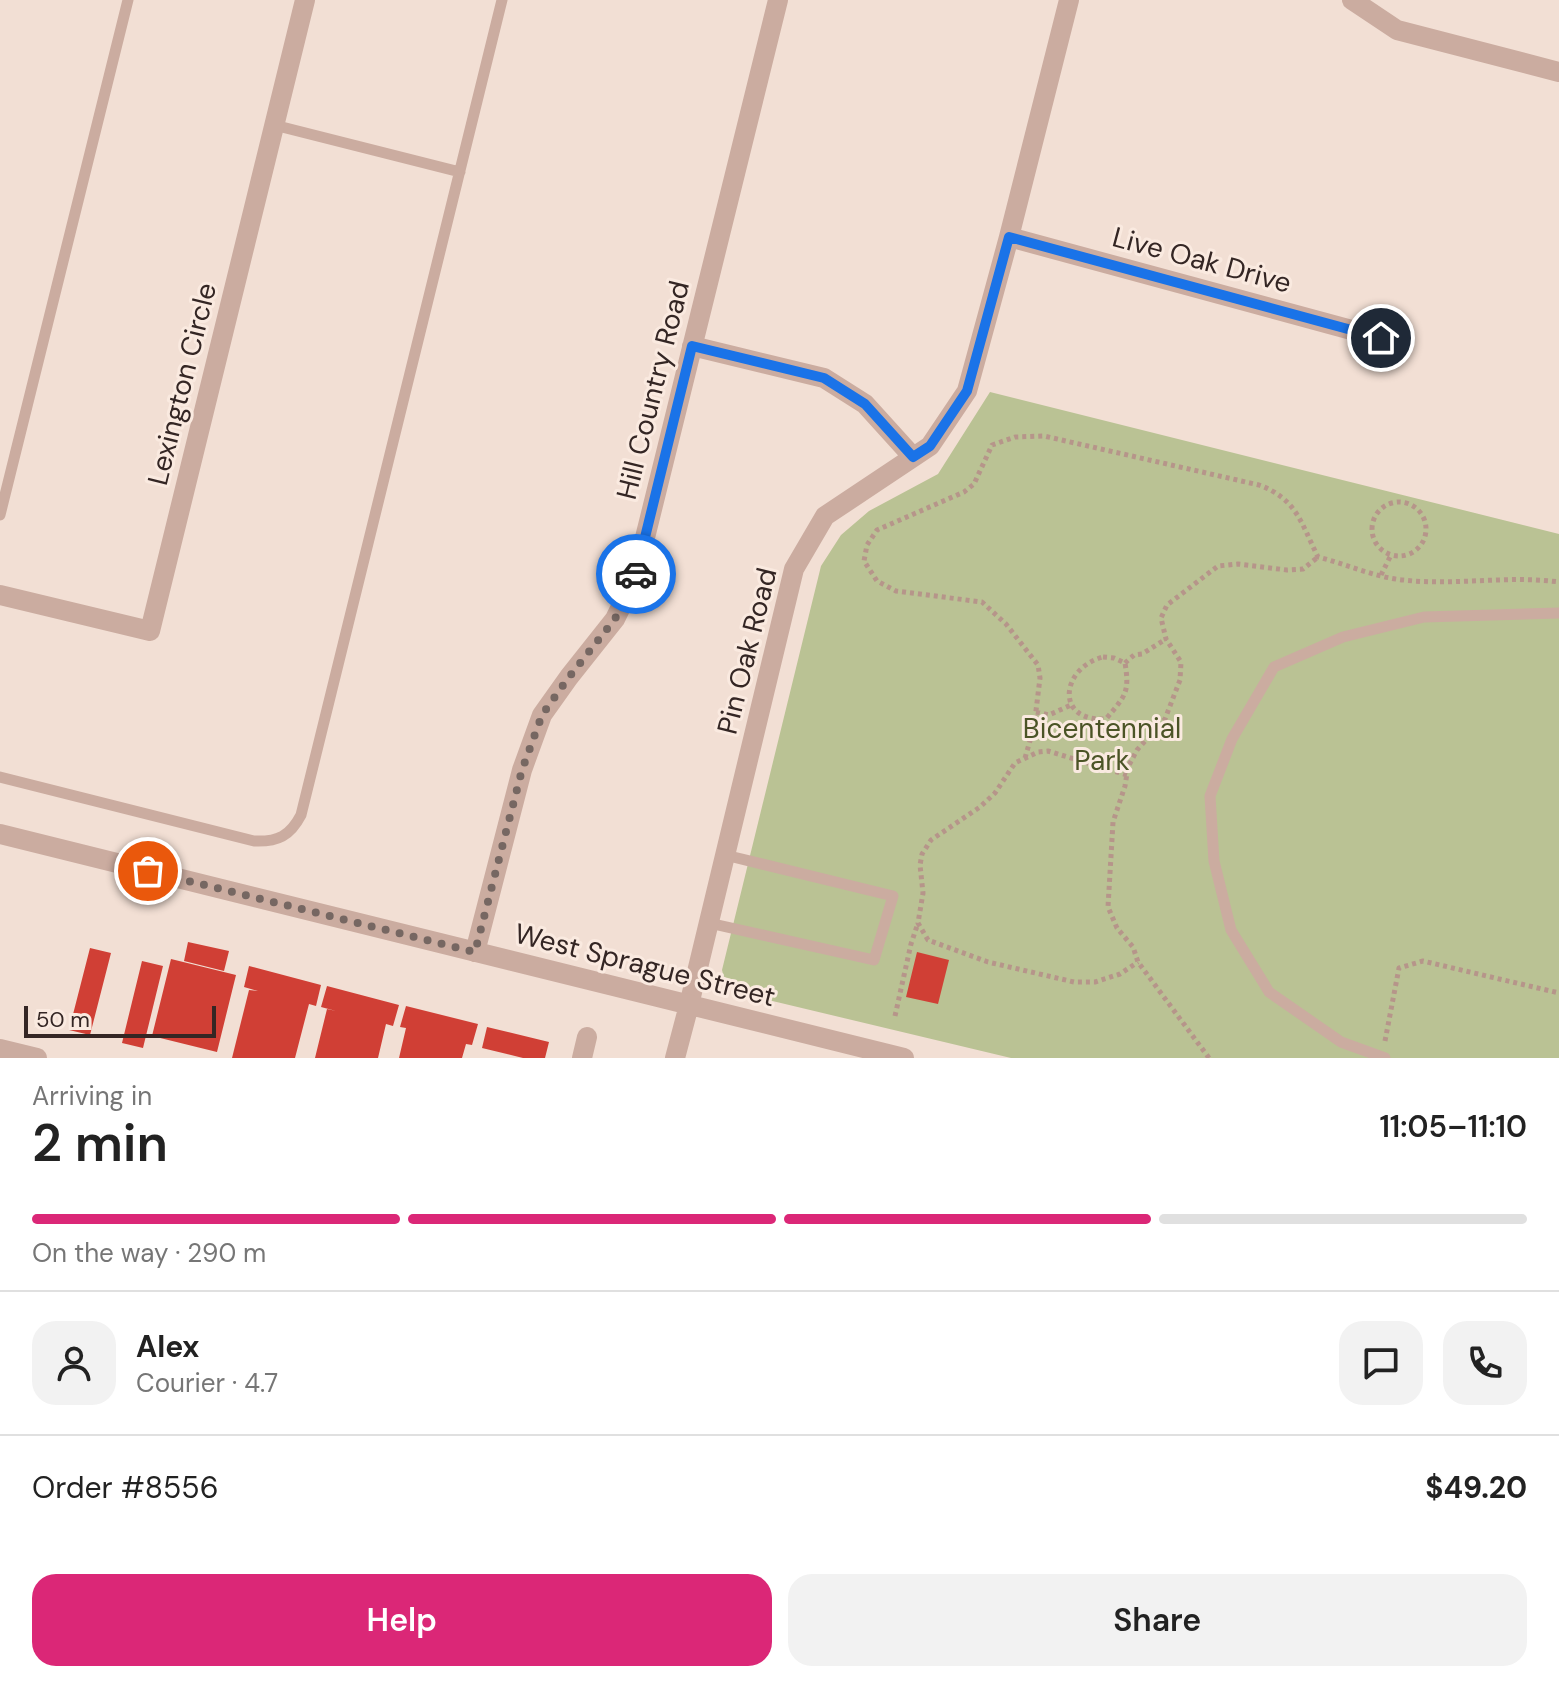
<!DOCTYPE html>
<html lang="en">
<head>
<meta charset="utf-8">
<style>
  body { margin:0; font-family:"DM Sans",sans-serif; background:#f2f2f2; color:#222; height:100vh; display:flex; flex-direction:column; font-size:30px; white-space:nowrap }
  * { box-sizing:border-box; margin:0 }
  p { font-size:26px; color:#767676 }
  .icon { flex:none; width:44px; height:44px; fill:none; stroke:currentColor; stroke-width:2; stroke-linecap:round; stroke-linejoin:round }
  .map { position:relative; height:1058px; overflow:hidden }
  .details { display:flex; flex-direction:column; background:#fff; flex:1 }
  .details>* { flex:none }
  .scale { position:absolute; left:24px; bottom:20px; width:192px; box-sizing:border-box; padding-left:8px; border:4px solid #342624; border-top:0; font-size:22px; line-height:28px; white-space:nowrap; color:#342624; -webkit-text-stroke:6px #faeae0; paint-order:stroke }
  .pin { position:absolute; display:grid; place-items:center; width:68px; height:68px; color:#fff; margin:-34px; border:4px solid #fff; border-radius:50%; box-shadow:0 2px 8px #0007 }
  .courier { position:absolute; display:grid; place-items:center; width:80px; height:80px; margin:-40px; border:6px solid #1a73e8; border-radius:50%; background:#fff; color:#222; box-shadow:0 2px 10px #0007 }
  .summary em { font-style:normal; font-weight:600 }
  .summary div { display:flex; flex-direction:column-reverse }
  .summary { display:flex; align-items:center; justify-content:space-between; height:136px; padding:0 32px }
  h1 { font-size:52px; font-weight:600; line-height:60px }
  .bar { display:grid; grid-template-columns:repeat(4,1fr); gap:12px 8px; align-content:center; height:96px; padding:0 32px }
  .bar i { height:10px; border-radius:6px; background:#e0e0e0 }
  .bar .selected { background:#db2777 }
  .bar p { grid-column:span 4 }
  .line { display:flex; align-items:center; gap:20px; padding:0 32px; border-top:2px solid #e0e0e0 }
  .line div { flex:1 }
  .round { display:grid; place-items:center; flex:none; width:84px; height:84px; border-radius:24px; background:#f2f2f2 }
  .button { display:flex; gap:16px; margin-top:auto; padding:16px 32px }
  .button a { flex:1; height:92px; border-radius:24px; background:#db2777; color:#fff; font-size:32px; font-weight:600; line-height:92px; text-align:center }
  .button a+a { background:#f2f2f2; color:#222 }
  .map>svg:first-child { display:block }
</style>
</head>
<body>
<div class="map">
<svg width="1559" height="1058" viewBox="0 0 1559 1058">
  <rect width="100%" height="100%" fill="#f2dfd4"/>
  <path fill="#bac294" d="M 990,392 L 1559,534 L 1559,1058 L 1011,1058 L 739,993 L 725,982 L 722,970 L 821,566 L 841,535 L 869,511 L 938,474 Z"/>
  <path fill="#d03f35" d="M 188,942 L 229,951 L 224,971 L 184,961 Z
    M 90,948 L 111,953 L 90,1035 L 69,1030 Z
    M 917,952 L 949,960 L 938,1004 L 906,997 Z
    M 171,959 L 236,975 L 217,1052 L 152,1036 Z
    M 142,961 L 163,966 L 143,1048 L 122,1043 Z
    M 249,966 L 321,985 L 316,1006 L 309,1004 L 295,1058 L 232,1058 L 249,990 L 258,991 L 244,987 Z
    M 327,986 L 399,1005 L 393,1026 L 386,1024 L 378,1058 L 315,1058 L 327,1009 L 336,1011 L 321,1007 Z
    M 406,1006 L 478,1024 L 472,1045 L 466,1044 L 462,1058 L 399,1058 L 406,1028 L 400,1027 Z
    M 487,1027 L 549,1042 L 545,1058 L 523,1058 L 482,1048 Z"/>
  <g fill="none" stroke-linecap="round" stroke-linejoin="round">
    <path stroke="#b6958a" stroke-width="5" stroke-dasharray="4 4" stroke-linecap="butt" d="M1372 529a27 27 0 1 1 54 0a27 27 0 1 1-54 0Z
      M 1381,575 L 1391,555
      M 1103,657 L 1114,658 L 1125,663 C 1130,693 1125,696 1106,719 C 1054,722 1061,668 1103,657 Z
      M 1125,663 L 1134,655 L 1142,654 L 1166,639
      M 1036,712 L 1049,715 L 1071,705
      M 1025,758 L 1034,727 L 1040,678 L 1038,665 L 1006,624 L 982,602 L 896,591 L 877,581 L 864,561 L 867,545 L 877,530 L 964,492 L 974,484 L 992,445 L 1015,437 L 1044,436 L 1259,485 C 1297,499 1301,523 1318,557 C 1346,564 1374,577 1403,580 C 1455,586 1507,575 1559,582
      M 1127,775 L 1048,751 L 1038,752 L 1015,763 L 995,793 L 980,807 L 931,840 L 922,854 L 920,865 L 923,893 L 918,923 L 928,940 L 988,962 L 1074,982 L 1095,982 L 1120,974 L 1138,962
      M 895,1016 L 911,944 L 918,923
      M 1385,1041 L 1399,968 L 1423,961 L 1559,993
      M 1209,1058 L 1138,962 L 1133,947 L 1117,928 L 1108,907 L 1113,822 L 1125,786 L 1128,767 L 1137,750 L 1165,719 L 1180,680 L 1181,662 L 1166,639 L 1161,618 L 1167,605 L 1218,566 L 1238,564 L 1287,570 L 1303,569 L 1318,557"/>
    <path stroke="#cbaca0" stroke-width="11" d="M 274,125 L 460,172
      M 0,515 L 128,0
      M 0,777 L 254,841 C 278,842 290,836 301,815 L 502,0
      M 709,923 L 874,960 L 893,896 L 725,855
      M 1385,1058 L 1341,1042 L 1269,992 L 1231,930 L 1214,861 L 1210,796 L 1232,739 L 1274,667 L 1343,637 L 1424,617 L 1559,613"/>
    <path stroke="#cbaca0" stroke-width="20" d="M 1352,0 L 1397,30 L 1559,72
      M 1009,237 L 1381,338
      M 692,346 L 824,378 L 865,404 L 913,457
      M 0,595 L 150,631 L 305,0
      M 475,952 L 522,770 L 542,715 L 569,677 L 615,619 L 635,578 L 778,0
      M 689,1005 L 794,569 L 825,516 L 930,446 L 967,391 L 1009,237 L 1069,0
      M 0,1049 L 37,1058
      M 582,1058 L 587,1037"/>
    <path stroke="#cbaca0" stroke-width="20" d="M 0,834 L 904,1058
      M 675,1058 L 689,1005"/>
  </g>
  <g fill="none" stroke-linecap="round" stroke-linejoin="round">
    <path stroke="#766762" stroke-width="8" stroke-dasharray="0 14.4" d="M 148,871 L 475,952 L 522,770 L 542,715 L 569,677 L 615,619 L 636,574"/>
    <path stroke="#1a73e8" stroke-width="10" d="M 636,574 L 692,346 L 824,378 L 865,404 L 913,457 L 930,446 L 967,391 L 1009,237 L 1381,338"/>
  </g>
  <g text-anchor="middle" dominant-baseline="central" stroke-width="6" stroke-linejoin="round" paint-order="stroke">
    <g font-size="28" fill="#342624" stroke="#faeae0">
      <text transform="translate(1202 260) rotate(15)">Live Oak Drive</text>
      <text transform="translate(182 384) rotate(-76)">Lexington Circle</text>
      <text transform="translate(653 390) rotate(-76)">Hill Country Road</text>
      <text transform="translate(747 651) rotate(-76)">Pin Oak Road</text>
      <text transform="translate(645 965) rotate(14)">West Sprague Street</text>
    </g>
    <g font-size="28" fill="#4b5426" stroke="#faeae0">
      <text x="1102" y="728">Bicentennial<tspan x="1102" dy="32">Park</tspan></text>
    </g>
  </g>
</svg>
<div class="scale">50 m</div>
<div class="pin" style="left:148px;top:871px;background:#ea580c"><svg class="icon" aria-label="bag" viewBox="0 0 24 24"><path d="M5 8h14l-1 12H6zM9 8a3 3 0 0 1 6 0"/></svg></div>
<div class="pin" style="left:1381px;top:338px;background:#1f2937"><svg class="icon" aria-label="home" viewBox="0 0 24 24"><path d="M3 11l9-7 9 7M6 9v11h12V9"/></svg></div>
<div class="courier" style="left:636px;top:574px"><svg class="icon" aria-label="car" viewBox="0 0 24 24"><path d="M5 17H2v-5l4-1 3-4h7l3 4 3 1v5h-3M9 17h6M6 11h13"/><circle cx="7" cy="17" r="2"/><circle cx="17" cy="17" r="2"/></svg></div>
</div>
<section class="details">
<div class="summary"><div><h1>2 min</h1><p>Arriving in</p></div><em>11:05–11:10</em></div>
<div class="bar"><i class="selected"></i><i class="selected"></i><i class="selected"></i><i></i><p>On the way · 290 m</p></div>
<div class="line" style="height:144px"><a class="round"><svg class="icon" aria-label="person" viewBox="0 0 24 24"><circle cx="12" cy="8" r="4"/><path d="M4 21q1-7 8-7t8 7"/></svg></a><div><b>Alex</b><p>Courier · 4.7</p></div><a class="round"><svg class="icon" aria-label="chat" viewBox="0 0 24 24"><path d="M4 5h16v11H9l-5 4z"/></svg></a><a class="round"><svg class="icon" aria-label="phone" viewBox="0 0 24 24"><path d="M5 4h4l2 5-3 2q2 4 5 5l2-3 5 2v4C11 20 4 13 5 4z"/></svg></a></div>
<div class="line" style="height:104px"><div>Order #8556</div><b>$49.20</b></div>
<div class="button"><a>Help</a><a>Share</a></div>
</section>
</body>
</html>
